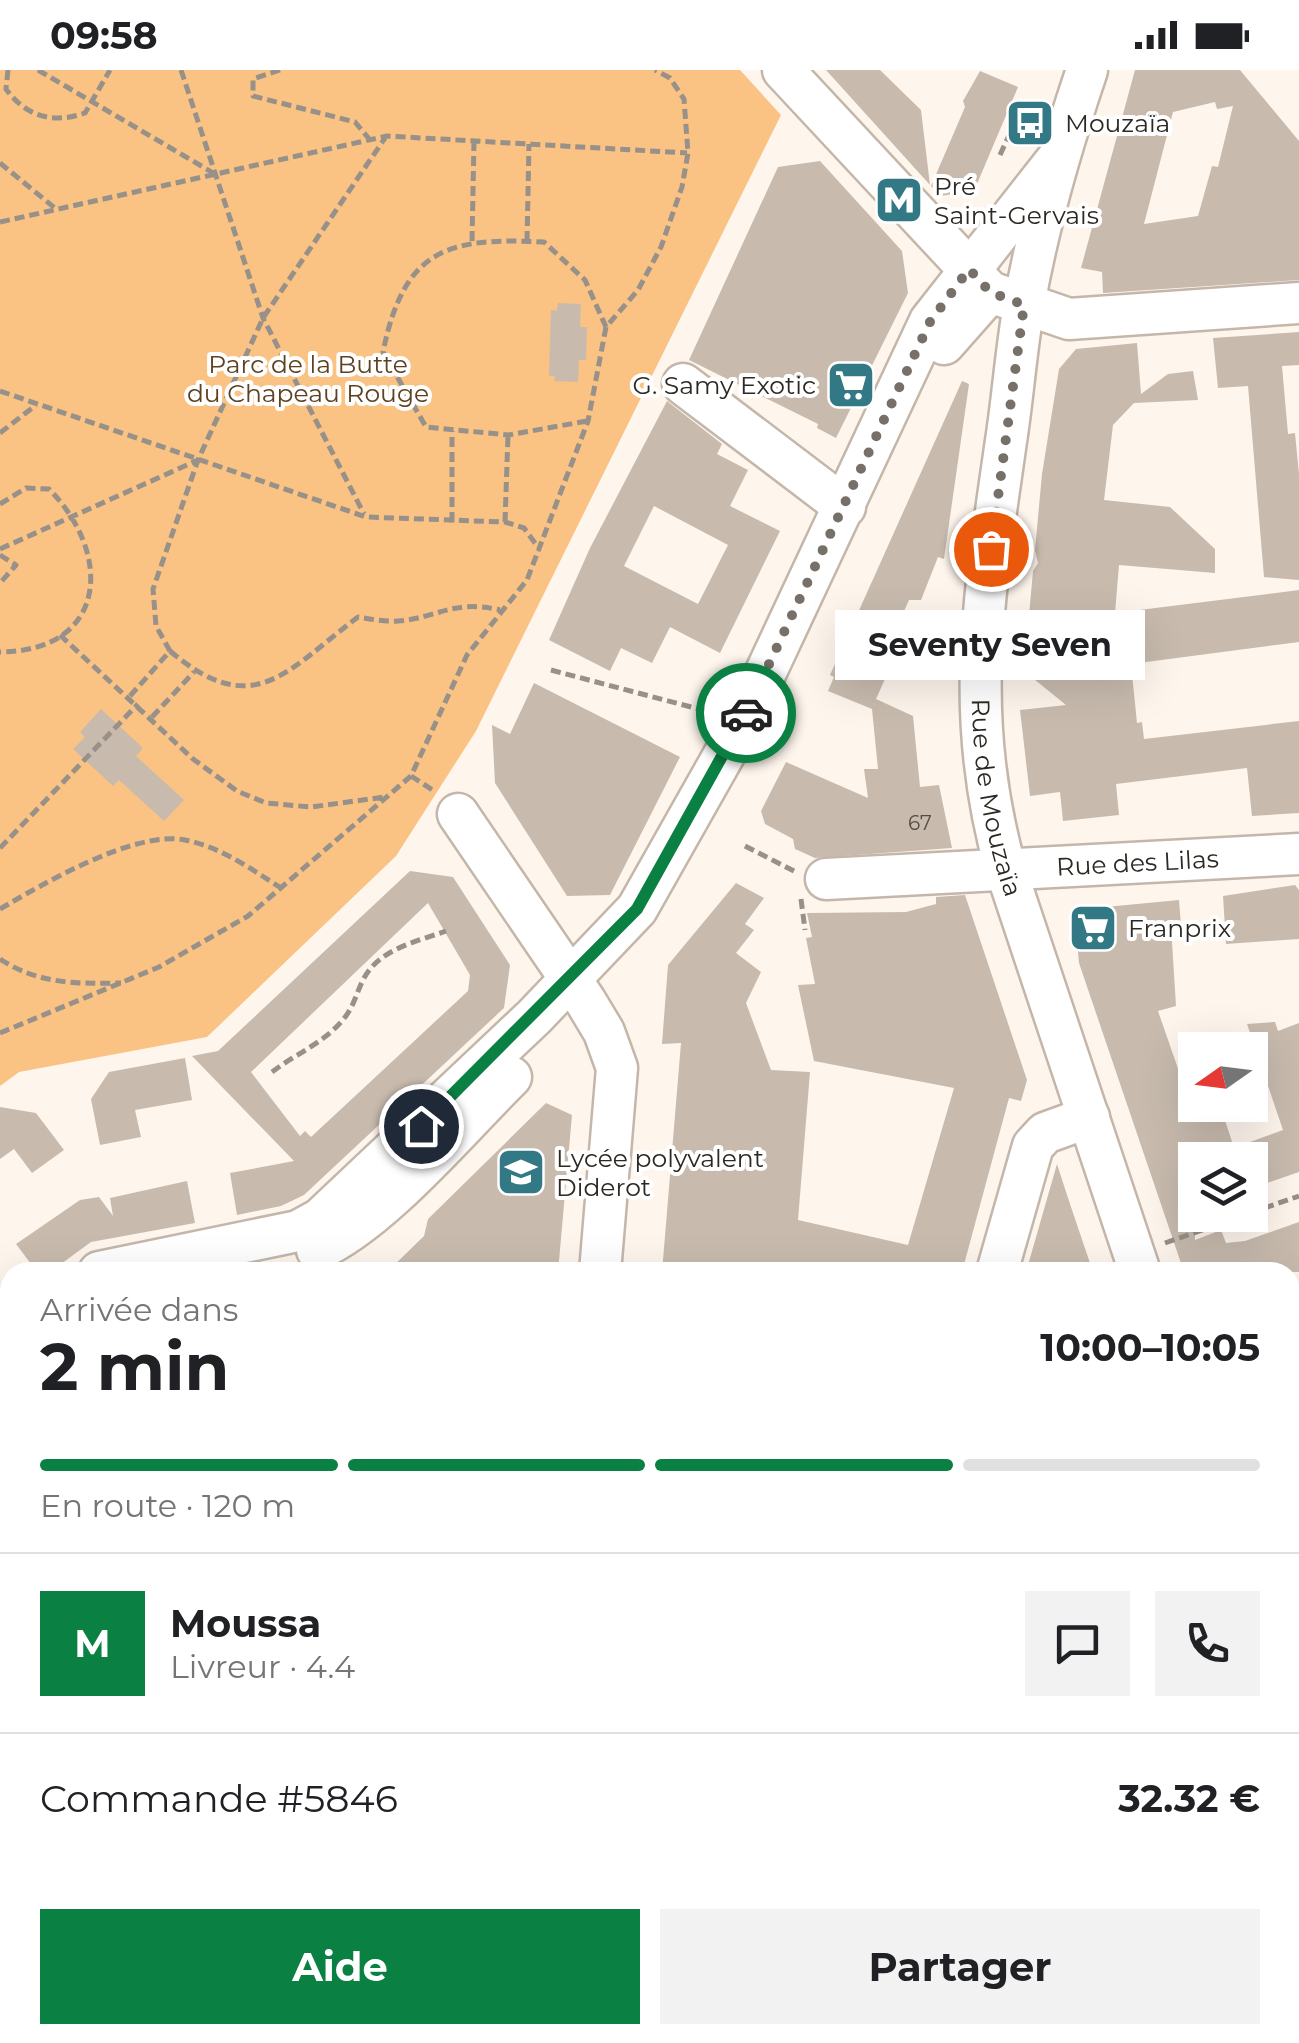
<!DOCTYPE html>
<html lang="fr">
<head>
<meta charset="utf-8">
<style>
  body { margin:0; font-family:Montserrat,sans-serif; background:#f2f2f2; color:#202124; height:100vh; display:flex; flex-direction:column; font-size:38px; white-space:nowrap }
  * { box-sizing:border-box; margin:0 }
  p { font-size:32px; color:#757577 }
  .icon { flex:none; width:55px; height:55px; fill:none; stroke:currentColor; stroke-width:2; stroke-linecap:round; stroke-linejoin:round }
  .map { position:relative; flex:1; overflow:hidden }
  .drawer { position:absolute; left:0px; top:1192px; width:1300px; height:782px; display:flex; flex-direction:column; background:#fff; border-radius:30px 30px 0 0; box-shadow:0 10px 40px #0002 }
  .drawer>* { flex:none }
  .needle { width:65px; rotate:256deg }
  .fabs { position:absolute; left:1178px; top:962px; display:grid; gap:20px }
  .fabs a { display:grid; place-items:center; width:90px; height:90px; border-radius:0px; background:#fff; box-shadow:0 10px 40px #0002; font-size:50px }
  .pin { position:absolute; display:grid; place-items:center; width:85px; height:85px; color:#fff; margin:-42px; border:5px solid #fff; border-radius:50%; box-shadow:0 2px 10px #0007 }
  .courier { position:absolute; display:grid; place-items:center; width:100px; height:100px; margin:-50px; border:8px solid #0b8043; border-radius:50%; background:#fff; color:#222; box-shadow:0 2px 12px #0007 }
  .bubble { position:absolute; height:70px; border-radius:0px; background:#fff; box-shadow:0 10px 40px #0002; font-size:32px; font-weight:700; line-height:70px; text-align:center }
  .summary em { font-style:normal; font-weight:700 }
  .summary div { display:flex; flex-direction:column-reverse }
  .summary { display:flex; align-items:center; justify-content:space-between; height:170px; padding:0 40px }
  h1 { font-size:65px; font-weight:700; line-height:75px }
  .bar { display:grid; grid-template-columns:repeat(4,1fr); gap:15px 10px; align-content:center; height:120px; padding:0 40px }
  .bar i { height:12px; border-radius:8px; background:#e0e0e0 }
  .bar .on { background:#0b8043 }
  .bar p { grid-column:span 4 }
  .line { display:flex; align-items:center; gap:25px; padding:0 40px; border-top:2px solid #e0e0e0 }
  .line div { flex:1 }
  .round { display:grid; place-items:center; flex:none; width:105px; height:105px; border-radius:0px; background:#f2f2f2 }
  .button { display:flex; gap:20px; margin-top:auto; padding:20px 40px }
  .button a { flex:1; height:115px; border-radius:0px; background:#0b8043; color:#fff; font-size:40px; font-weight:700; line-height:115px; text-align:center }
  .button a+a { background:#f2f2f2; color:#202124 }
  .status { display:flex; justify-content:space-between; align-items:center; height:70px; padding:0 50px; background:#fff; direction:ltr }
  .status svg { height:28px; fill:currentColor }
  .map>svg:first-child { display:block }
</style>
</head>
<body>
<div class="status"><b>09:58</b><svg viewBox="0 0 49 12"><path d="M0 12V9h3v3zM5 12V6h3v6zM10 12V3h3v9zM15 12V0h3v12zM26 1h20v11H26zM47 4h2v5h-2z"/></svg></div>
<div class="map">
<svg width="1299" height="1973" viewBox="0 0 1299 1973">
  <rect width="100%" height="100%" fill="#fef5ed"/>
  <path fill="#fac283" d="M 0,0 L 740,0 L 781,45 L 476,661 L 396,786 L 207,967 L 19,1002 L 0,1016 Z"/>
  <path fill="#c8bbae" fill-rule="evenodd" d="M 826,0 L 880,0 L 921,40 L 930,115 Z
    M 1135,0 L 1240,0 L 1299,71 L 1299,210 L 1103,223 L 1102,202 L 1081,198 ZM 1215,32 L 1217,39 L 1233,36 L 1218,97 L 1212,96 L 1198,146 L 1144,154 L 1173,42 Z
    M 980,1 L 1018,17 L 974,121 L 940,126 L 931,116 L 965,37 L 963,31 Z
    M 820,91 L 902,181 L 908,223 L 836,368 L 817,358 L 818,354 L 689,290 L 778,97 Z
    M 558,233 L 581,234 L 580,257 L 587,257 L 586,290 L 579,290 L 578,312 L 554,311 L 555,306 L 549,306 L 551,240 L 557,241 Z
    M 1299,262 L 1299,295 L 1282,296 L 1288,364 L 1295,363 L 1299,404 L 1299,510 L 1264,507 L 1248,316 L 1218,318 L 1213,268 Z
    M 1137,273 L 1141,324 L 1168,304 L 1193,301 L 1198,330 L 1134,333 L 1113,355 L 1104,430 L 1170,437 L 1215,479 L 1215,503 L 1119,495 L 1115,543 L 1299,520 L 1299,572 L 1131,594 L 1137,653 L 1142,652 L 1144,669 L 1299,651 L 1299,743 L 1252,746 L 1247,698 L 1116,714 L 1119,745 L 1063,751 L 1060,722 L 1030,726 L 1020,640 L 1066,635 L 1024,601 L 1033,501 L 1038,493 L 1035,480 L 1042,404 L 1059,299 L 1076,279 Z
    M 962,311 L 969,314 L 944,489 L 938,487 L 921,530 L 909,530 L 883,588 L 890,591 L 890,598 L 876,629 L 913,646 L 920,717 L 939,715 L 952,778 L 815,788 L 795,779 L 793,769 L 765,754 L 761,741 L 786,692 L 868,728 L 864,699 L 878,699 L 872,639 L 828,621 L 834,607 L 830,605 Z
    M 667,331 L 722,374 L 717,384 L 748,400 L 730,436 L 780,461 L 720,583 L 670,557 L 652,593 L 621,578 L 610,601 L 549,570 L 590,478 ZM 654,436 L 728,475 L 698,534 L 624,496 Z
    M 534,613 L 680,687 L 610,825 L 567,826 L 495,713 L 492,655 L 510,664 Z
    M 101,639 L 143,678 L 136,686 L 184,730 L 164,751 L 119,710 L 113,716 L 73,679 L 85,667 L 80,662 Z
    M 410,801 L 453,807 L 510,895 L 504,938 L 304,1125 L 281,1136 L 237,1145 L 230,1103 L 294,1091 L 192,986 L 218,981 ZM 428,833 L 470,905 L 468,921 L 311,1067 L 305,1061 L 300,1066 L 251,1002 Z
    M 736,813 L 764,828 L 745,854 L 754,860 L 736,883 L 761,902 L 746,933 L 771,1000 L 810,1002 L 798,1150 L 908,1175 L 954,1018 L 814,991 L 798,915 L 815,914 L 806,868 L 812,867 L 807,843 L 906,842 L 936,834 L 936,827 L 965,825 L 1027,1010 L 1021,1031 L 1009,1028 L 962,1202 L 662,1202 L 681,973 L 662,974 L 668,895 Z
    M 1295,815 L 1299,820 L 1299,869 L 1226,874 L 1223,826 Z
    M 1179,830 L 1181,855 L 1171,856 L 1176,936 L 1158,941 L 1183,1013 L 1195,1009 L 1195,1035 L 1220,1035 L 1238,1090 L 1195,1090 L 1195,1170 L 1221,1160 L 1226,1173 L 1245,1171 L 1299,1152 L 1299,1202 L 1184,1202 L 1079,893 L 1074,840 Z
    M 1275,952 L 1278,961 L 1299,953 L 1299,1102 L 1250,1119 L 1250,1072 L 1283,1060 L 1247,954 Z
    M 185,988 L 192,1030 L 135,1040 L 141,1067 L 100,1075 L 91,1029 L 109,1002 Z
    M 546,1033 L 572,1045 L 558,1202 L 387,1202 L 424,1166 L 428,1149 Z
    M 0,1037 L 36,1043 L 64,1080 L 32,1103 L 14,1079 L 0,1089 Z
    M 1057,1094 L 1068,1128 L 1093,1202 L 1026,1202 Z
    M 187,1111 L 195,1153 L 91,1172 L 50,1202 L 37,1202 L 16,1174 L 80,1130 L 99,1127 L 113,1146 L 110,1128 Z"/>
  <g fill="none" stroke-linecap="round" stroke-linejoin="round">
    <g stroke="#c4b7aa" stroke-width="45">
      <g id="minor">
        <path d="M 783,0 L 990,222 L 1069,249 L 1299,233"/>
        <path id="s1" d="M 1087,0 C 1061,77 1038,155 1024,235 C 1016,280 1013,326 1006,371 C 984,526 962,646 1006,800 L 1140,1202"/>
        <path d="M 944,274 L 990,222"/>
        <path d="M 683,314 L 845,437"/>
        <path d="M 458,744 L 586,932 L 604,962 L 617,998 L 600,1202"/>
        <path id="s2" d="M 826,809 L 1299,784"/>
        <path d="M 317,1180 C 380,1153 460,1057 511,1007"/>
        <path d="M 99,1202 L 298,1161 L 320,1149 L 534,947 L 637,839 L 742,653 L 930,251 L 1058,88"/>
        <path d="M 997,1202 L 1033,1076 L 1045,1063 L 1089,1047"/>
        <path d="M 0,1282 L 10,1270"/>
        <path d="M 0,1363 L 10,1332"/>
        <path d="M 1290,1646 L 1299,1673"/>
        <path d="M 0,1807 L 10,1813"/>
        <path d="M 267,1965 L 280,1973"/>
        <path d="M 459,1965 L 462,1973"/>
        <path d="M 1013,1965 L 1027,1973"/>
        <path d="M 546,1973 L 547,1965"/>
      </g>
    </g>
    <path stroke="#97918a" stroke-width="5" stroke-dasharray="10 5" stroke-linecap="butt" d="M 8,0 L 6,19 C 26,47 54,54 85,43 L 110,0
      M 38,0 L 215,104
      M 181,0 L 263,248 L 364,444
      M 280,0 L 253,9 L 253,26 L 355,52 L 370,70
      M 1000,85 L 1011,61
      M 0,93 L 56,139
      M 0,152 L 387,66 L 687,83
      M 472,171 L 474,71
      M 527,171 L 529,74
      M 0,321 L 366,447 L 505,452 L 524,458 L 540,480
      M 587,351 L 508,365 L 426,357 L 383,282 C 404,179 447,167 544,172 L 585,210 L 606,257
      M 0,363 L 36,335
      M 0,434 L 26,418 L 49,419 C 114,485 107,581 0,582
      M 452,452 L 452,361
      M 505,452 L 508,365
      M 0,479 L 198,390
      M 0,485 L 16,495 L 0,513
      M 60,565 L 193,689 L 237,721 L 266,733 L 311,737 L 385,727
      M 170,581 C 254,652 286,601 358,547 C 370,549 385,552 398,551 C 438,548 452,529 500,540
      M 551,600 L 710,642
      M 130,626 L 170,581 L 156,556 L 153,519 L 198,390 L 263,248 L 385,68
      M 152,647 L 194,602
      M 411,706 L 434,721
      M 745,776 L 794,801
      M 0,778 L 138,634
      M 801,829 L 805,860
      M 0,839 C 43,814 134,760 185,770 C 221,777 251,799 281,818
      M 0,889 C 38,914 76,914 121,913
      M 0,963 L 159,897 L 248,846 L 411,706 L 467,585 L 527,510 L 588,351 L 606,257 L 638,220 L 661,177 L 682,117 L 688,83 L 684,29 L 670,8 L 655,0
      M 272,1002 C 294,985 323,973 341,952 C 353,939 355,927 362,912 C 377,879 416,872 446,861
      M 1250,1143 L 1299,1126
      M 1165,1173 L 1245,1145
      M 1290,1275 L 1299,1272
      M 1290,1422 L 1299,1418
      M 1298,1564 L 1299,1564
      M 0,1739 L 10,1723"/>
    <use href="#minor" stroke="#fff" stroke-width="40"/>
  </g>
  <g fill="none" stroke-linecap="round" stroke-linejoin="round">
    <path stroke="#767069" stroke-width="10" stroke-dasharray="0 18" d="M 746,643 L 930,252 L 969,199 L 990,222 L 1024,235 L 991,479"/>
    <path stroke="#0b8043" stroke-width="12" d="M 421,1056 L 637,839 L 746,643"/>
  </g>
  <defs>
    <g id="bus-square" transform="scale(2.5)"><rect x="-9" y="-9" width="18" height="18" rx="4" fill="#337985" stroke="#fff"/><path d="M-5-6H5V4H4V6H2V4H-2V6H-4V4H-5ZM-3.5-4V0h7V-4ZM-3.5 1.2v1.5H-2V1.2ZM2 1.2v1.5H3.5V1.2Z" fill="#fff"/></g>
    <g id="metro-square" transform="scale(2.5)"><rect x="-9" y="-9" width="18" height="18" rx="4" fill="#337985" stroke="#fff"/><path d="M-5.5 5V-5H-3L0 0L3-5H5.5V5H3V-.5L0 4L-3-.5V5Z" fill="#fff"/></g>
    <g id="supermarket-square" transform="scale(2.5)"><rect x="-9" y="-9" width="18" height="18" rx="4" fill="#337985" stroke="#fff"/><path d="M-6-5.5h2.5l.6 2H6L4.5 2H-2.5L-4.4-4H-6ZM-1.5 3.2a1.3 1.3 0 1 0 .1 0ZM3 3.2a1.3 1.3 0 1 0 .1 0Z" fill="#fff"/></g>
    <g id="school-square" transform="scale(2.5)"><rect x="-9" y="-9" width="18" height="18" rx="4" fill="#337985" stroke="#fff"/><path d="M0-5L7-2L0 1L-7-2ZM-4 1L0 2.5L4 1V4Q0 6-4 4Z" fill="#fff"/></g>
  </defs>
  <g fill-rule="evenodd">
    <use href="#bus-square" x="1030" y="53"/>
    <use href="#metro-square" x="899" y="130"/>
    <use href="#supermarket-square" x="851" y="315"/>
    <use href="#supermarket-square" x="1093" y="858"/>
    <use href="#school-square" x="521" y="1102"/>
  </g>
  <g text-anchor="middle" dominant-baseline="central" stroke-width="8" stroke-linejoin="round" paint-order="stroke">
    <g font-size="20" fill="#534d45">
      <text x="920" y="753">67</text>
    </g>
    <g font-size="25" fill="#2c2822" stroke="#fff" text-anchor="start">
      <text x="1065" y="53">Mouzaïa</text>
      <text x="934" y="116">Pré<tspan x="934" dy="29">Saint-Gervais</tspan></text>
      <text x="816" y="315" text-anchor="end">G. Samy Exotic</text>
      <text x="1128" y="858">Franprix</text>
      <text x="556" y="1088">Lycée polyvalent<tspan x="556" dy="29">Diderot</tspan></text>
    </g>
    <g font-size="25" fill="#5d4120" stroke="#fff">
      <text x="308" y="294">Parc de la Butte<tspan x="308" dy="29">du Chapeau Rouge</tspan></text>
    </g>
    <g font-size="25" fill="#2c2822" stroke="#fff">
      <text stroke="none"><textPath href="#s1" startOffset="740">Rue de Mouzaïa</textPath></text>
      <text stroke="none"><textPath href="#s2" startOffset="312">Rue des Lilas</textPath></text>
    </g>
  </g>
</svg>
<div class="fabs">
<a><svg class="needle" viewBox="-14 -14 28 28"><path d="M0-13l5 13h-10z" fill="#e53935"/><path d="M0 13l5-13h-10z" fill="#757577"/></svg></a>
<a><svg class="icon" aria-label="layers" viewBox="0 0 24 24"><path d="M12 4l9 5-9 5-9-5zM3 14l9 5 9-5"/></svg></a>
</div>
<div class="pin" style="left:991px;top:479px;background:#ea580c"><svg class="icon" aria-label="bag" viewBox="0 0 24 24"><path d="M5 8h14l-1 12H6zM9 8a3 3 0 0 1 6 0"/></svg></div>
<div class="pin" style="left:421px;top:1056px;background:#1f2937"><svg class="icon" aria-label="home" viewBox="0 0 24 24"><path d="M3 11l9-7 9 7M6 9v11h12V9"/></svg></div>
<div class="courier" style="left:746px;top:643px"><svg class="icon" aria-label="car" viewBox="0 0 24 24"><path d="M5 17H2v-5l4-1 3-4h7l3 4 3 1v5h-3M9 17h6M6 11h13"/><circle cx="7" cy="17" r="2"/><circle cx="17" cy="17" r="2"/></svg></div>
<div class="bubble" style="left:835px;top:540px;width:310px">Seventy Seven</div>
<section class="drawer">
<div class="summary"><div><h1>2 min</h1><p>Arrivée dans</p></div><em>10:00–10:05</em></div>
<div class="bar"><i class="on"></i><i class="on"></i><i class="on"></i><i></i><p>En route · 120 m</p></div>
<div class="line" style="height:180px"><b class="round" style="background:#0b8043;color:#fff">M</b><div><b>Moussa</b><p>Livreur · 4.4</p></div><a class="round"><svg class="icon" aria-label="chat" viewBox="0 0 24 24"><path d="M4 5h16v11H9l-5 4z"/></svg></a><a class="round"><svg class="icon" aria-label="phone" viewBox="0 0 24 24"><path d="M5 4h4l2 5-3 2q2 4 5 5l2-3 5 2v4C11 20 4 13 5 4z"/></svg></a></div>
<div class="line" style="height:130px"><div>Commande #5846</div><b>32.32 €</b></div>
<div class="button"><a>Aide</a><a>Partager</a></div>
</section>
</div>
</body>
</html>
